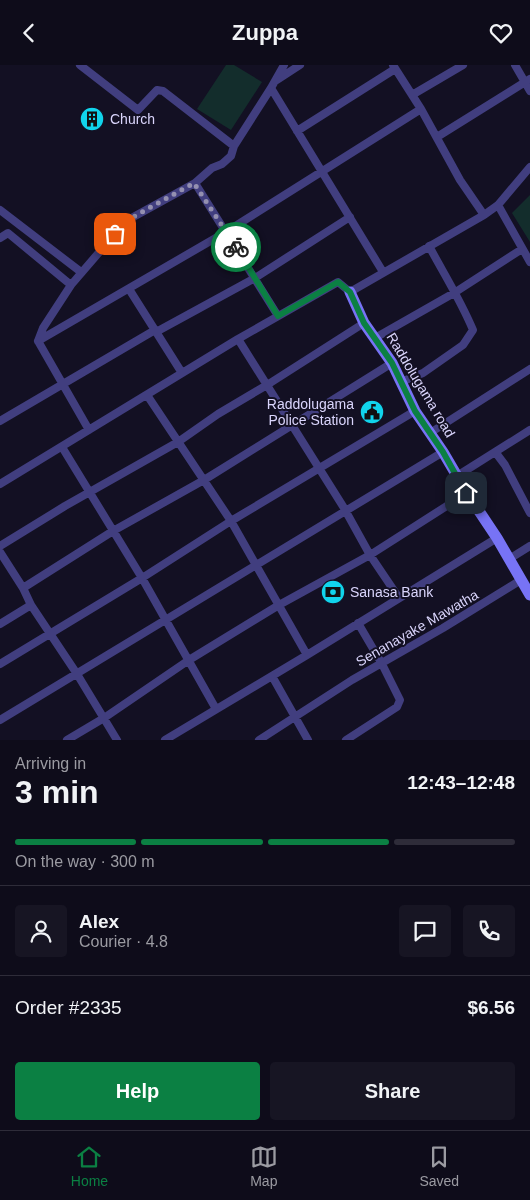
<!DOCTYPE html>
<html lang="en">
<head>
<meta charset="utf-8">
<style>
  body { margin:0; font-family:Helvetica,sans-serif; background:#171523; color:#f1f3f6; height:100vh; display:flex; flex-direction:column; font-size:19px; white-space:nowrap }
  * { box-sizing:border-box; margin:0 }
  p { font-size:16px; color:#9b9ba2 }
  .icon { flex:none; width:28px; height:28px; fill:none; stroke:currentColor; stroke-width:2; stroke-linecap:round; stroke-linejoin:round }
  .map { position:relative; height:675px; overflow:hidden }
  .drawer { display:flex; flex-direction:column; background:#0e0c1a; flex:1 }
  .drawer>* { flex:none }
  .pin { position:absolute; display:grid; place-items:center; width:42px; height:42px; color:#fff; margin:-21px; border-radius:10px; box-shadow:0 2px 8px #0006 }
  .courier { position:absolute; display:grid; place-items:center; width:50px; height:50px; margin:-25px; border:4px solid #0b8043; border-radius:50%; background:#fff; color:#222; box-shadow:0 1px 6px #0007 }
  .summary em { font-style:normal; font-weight:800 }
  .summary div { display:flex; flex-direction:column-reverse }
  .summary { display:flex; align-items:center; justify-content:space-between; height:85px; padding:0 15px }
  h1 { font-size:32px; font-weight:800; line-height:38px }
  .bar { display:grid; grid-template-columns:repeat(4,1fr); gap:8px 5px; align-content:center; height:60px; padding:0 15px }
  .bar i { height:6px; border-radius:4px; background:#2e2c39 }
  .bar .active { background:#0b8043 }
  .bar p { grid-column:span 4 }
  .line { display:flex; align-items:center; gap:12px; padding:0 15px; border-top:1px solid #2e2c39 }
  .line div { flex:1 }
  .round { display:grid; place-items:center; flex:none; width:52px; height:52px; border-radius:5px; background:#171523 }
  .primary-button { display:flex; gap:10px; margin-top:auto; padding:10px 15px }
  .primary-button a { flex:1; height:58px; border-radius:5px; background:#0b8043; color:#fff; font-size:20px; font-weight:800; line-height:58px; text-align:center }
  .primary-button a+a { background:#171523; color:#f1f3f6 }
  header { display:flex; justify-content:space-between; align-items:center; height:65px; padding:0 15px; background:#0e0c1a; font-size:22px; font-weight:800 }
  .tab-bar { display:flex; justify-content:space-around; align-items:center; height:70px; border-top:1px solid #2e2c39; background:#0e0c1a; font-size:14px; color:#9b9ba2 }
  .tab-bar a { display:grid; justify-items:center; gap:2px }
  .tab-bar .active { color:#0b8043 }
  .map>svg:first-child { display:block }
</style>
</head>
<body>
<header><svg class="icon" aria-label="back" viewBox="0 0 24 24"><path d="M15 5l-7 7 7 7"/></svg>Zuppa<svg class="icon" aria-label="heart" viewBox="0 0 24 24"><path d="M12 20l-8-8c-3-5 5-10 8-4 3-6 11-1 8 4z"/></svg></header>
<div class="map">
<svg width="530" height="675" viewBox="0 0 530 675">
  <rect width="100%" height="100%" fill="#131023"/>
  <path fill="#132d2c" d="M 226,0 L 234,0 L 262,17 L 231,65 L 197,44 Z
    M 530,130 L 530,177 L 512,148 Z"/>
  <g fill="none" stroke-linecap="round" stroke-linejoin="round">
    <path stroke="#413e7f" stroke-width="8" d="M 80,0 L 138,45 L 157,25 L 163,26 L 234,81
      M 284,0 L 271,23 L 383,207
      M 515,0 L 530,26
      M 277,15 L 300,0
      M 412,30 L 463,0
      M 421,44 L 460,115 L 484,150
      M 297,66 L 395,4
      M 437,72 L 530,14
      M 195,118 L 278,251
      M 498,140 L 530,197
      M 0,145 L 81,207
      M 0,173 L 8,168 L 71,220
      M 129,224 L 182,308
      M 156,267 L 255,213 L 350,152
      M 375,273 L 454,228 L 522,184
      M 238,274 L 344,443 L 370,490 L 399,533
      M 38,276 L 43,263 L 71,220 L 126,156 L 195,118 L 212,103 L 222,99 L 231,91 L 234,81 L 271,23
      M 401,317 L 423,308 L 463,280 L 473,265 C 461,236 444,209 429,181
      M 147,330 L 231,456 L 307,590
      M 0,356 L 155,265
      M 89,365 L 38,276 L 226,167 L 421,44 L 393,0
      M 430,368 L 530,304
      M 62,382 L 142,513 L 216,644
      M 496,388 L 505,400 L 530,448
      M 457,411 L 530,365
      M 0,419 L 238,274 L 338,217 L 350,227 L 484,150 L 498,140 L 530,102
      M 0,481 L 65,441 L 178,377 L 218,349 L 267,320 L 364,258
      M 0,487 L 23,523
      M 509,494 L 530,481
      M 0,559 L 31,540
      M 0,599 L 142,513 L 231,456 L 415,346
      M 272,611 L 308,675
      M 0,655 L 443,387
      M 67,675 L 104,653 L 189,595 L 279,540 L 370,490 L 467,428
      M 117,675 L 77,609 L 31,540 L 23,523 L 113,466 L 204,415 L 392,298
      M 165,675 L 307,590 L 497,473
      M 259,675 L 352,615 L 443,563 L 521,515
      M 346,675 L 397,642 L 400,635 L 382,599 L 358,558"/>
    <path stroke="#7773f5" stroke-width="11" d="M 350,227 L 364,258 L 392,298 L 415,346 L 443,387 L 467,428 L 497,473 L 530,530"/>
  </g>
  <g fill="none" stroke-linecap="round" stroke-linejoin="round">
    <path stroke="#9490b0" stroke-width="5" stroke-dasharray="0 9" d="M 115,169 L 126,156 L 194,118 L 236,182"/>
    <path stroke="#0b8043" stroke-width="6" d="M 236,182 L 278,251 L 338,217 L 350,227 L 364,258 L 392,298 L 415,346 L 443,387 L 466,428"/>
  </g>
  <defs>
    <g id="building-disc" transform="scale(1.25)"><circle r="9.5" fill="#11d4ec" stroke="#131023"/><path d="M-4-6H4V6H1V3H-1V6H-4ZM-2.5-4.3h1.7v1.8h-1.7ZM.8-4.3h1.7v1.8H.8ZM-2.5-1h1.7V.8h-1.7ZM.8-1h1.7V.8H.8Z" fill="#111"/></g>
    <g id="civic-disc" transform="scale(1.25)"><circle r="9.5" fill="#11d4ec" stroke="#131023"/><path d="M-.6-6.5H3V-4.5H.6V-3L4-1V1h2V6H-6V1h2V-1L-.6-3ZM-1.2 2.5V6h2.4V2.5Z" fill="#111"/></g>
    <g id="bank-disc" transform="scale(1.25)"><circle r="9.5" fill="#11d4ec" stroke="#131023"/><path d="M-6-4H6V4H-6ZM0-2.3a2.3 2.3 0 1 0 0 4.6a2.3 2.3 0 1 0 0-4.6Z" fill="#111"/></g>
  </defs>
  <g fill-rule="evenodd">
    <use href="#building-disc" x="92" y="54"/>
    <use href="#civic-disc" x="372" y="347"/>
    <use href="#bank-disc" x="333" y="527"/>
  </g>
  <g text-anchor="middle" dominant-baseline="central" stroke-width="4" stroke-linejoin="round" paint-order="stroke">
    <g font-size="14" fill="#dad5fc" stroke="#131023" text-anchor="start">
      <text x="110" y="54">Church</text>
      <text x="354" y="339" text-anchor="end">Raddolugama<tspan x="354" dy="16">Police Station</tspan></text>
      <text x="350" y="527">Sanasa Bank</text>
    </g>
    <g font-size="14" fill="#dad5fc" stroke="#131023">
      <text transform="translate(421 320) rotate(59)">Raddolugama road</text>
      <text transform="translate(417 563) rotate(-30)">Senanayake Mawatha</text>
    </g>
  </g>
</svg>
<div class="pin" style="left:115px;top:169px;background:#ea580c"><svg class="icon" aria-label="bag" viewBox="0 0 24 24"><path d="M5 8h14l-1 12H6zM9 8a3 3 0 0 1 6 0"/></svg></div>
<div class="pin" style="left:466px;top:428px;background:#1f2937"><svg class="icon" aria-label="home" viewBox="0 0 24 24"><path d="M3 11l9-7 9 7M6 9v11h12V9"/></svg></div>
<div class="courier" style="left:236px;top:182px"><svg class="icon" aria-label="bike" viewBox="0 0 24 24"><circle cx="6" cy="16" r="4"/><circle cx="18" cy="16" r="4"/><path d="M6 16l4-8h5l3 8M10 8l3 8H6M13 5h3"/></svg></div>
</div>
<section class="drawer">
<div class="summary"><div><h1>3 min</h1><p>Arriving in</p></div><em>12:43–12:48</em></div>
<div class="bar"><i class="active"></i><i class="active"></i><i class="active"></i><i></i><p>On the way · 300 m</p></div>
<div class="line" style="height:90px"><a class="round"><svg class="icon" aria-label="person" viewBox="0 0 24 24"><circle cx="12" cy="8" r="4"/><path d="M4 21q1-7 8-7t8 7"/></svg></a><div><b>Alex</b><p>Courier · 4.8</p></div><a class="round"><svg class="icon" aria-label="chat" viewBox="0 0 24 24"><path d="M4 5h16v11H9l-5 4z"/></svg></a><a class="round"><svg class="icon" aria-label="phone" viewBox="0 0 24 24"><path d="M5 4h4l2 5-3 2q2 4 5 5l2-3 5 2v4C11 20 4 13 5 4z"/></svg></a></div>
<div class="line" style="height:65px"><div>Order #2335</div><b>$6.56</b></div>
<div class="primary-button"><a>Help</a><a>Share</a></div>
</section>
<nav class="tab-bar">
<a class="active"><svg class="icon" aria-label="home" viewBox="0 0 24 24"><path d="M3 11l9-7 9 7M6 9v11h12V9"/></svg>Home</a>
<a><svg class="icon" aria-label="map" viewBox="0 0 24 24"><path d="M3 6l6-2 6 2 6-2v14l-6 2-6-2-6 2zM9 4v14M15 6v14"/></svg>Map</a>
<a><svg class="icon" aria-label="saved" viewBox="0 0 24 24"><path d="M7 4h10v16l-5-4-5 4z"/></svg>Saved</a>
</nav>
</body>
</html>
